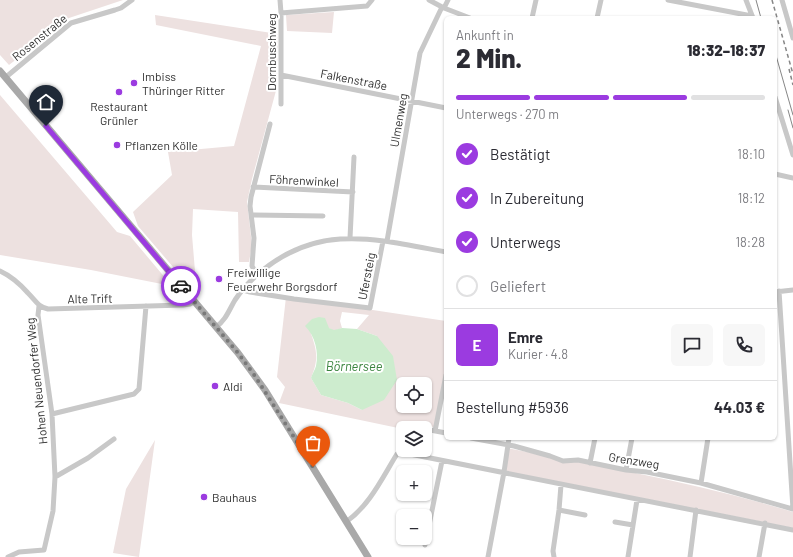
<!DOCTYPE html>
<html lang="de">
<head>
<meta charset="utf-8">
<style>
  body { margin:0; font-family:Barlow,sans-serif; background:#f7f7f7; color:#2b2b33; height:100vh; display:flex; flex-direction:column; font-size:15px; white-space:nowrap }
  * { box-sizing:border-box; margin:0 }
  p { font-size:13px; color:#7c7c81 }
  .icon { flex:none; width:22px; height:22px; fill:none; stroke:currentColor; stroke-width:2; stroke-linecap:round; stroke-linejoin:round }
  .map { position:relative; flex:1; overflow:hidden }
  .panel { position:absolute; left:444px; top:16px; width:333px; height:424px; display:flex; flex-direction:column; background:#fff; border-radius:6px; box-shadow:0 1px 3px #0004 }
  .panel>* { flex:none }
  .tools { position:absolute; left:396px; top:377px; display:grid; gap:8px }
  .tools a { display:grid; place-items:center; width:36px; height:36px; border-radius:6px; background:#fff; box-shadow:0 1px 3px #0004; font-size:20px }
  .pin { position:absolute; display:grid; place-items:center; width:34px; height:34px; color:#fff; margin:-41px -17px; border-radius:50% 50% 50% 0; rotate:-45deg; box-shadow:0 0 4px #0007 }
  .pin .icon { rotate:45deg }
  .courier { position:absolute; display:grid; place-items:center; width:40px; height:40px; margin:-20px; border:3px solid #9b3be0; border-radius:50%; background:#fff; color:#222; box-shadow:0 1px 5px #0007 }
  .overview em { font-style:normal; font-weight:800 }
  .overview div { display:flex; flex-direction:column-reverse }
  .overview { display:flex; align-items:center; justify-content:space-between; height:68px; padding:0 12px }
  h1 { font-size:26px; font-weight:800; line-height:30px }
  .bar { display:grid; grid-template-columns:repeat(4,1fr); gap:6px 4px; align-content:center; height:48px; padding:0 12px }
  .bar i { height:5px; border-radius:3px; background:#e1e1e2 }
  .bar .active { background:#9b3be0 }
  .bar p { grid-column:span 4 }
  .line { display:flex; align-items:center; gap:10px; padding:0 12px; border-top:1px solid #e1e1e2 }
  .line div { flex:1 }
  .round { display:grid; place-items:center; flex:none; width:42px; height:42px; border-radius:6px; background:#f7f7f7 }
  ol { padding:0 12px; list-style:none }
  li { display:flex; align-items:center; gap:12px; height:44px }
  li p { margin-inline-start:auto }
  li .icon { padding:4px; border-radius:50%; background:#9b3be0; color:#fff; stroke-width:4 }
  li:last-child { color:#7c7c81 }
  li i { width:22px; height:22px; border:2px solid #e1e1e2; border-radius:50% }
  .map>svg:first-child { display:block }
</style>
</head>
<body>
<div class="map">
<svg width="793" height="557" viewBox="0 0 793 557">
  <rect width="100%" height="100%" fill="#fff"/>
  <path fill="#ede1e0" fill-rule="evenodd" d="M 0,0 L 123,0 L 69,18 L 9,65 L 0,55 Z
    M 334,12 L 332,33 L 287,31 L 286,15 Z
    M 155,15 L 278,34 L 277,87 L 252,179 L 247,202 L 252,245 L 249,262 L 239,262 L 238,212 L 193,209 L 192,235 L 197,295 L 138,226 L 133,212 L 172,175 L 168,152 L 234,146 L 261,46 L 156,25 Z
    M 0,95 L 117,232 L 130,236 L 172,286 L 91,270 L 0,255 Z
    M 286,297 L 446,321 L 446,366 L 434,427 L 413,424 L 412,428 L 403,429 L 279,403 L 285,387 L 277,377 ZM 342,312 L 369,315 L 357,329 L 377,336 L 362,410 L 348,403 L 321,395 L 311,378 C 319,359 317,350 310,331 L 329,328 L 334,331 L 342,328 L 340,321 ZM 403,384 L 425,384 L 425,406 L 403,406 Z
    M 155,440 L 139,557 L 113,553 L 126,489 Z
    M 507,448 C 603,467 699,483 793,512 L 793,528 L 504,471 Z"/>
  <path fill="#cdecce" d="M 319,317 L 325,318 L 329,328 L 334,330 L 342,328 L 357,329 L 377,336 L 393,356 L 397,380 L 384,400 L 362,410 L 348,403 L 321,395 L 311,378 C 312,374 315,370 316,366 C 319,352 315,336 305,326 L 312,319 Z"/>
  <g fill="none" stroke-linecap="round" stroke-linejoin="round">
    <path stroke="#c8c8c8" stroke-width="5" d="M 280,0 L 281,13 L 281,104
      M 429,0 L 444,8 L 470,18
      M 668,0 L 752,16
      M 746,0 L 753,18
      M 782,0 L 793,38
      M 444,8 L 448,0
      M 281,13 L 367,6 L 372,0
      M 532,18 L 536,0
      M 597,18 L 601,0
      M 281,75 L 446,108
      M 6,77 L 71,23 L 115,10 L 121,8 L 132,0
      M 775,97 L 793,155
      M 775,174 L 793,178
      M 253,187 L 353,192
      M 251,215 L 323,216
      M 350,238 L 354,157
      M 387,241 L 420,53 L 442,7
      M 0,271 C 11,276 20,284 28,293 C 36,301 37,306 48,309 L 183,305 L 190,304 L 194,302
      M 257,275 L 252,266 L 254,238 L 250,206 L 251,197 L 270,124
      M 243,290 L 250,292 L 294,299 L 370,308 L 383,241
      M 779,291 L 793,509
      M 775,292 L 793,290
      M 216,327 C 226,320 229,310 235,300 C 241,291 249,282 257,275 C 317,222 376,239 446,252
      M 52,414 L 134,394 L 139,389 L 146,306
      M 406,427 L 416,428
      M 425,429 L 446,433
      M 435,431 L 446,375
      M 471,438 L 514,446 L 550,456 L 563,461 L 578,460 L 626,470 L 647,472 L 701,483 L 793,509
      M 590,463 L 595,438
      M 626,470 L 632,438
      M 55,477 L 88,458 L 114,439
      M 701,483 L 708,438
      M 559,510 L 585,515
      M 346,522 C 370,505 382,478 397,454 L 400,452 L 793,530
      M 615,522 L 633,525
      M 425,545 L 442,461
      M 8,557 L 19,552 L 44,550 L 53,511 L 55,477 L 52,414 L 38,315 L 39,306
      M 488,557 L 504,472 L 509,438
      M 554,557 L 553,551 L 559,510 L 561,485
      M 628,557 L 637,500
      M 690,557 L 696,510
      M 759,557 L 765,523"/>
    <path stroke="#a9a9a9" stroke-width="7" d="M 0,71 L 238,353 L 265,390 L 368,557"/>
    <path stroke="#868686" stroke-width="1" d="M 756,0 L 761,18
      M 775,52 L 793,115
      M 788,110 L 793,128"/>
    <path stroke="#868686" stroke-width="1.5" stroke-dasharray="4 3" stroke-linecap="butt" d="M 772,0 L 793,74
      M 789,69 L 793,85"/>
  </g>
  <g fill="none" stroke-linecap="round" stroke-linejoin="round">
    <path stroke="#797979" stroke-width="4" stroke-dasharray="0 7.2" d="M 181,286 L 238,353 L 255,376 L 313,467"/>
    <path stroke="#9b3be0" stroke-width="5" d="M 46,126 L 181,286"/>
  </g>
  <g fill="#9b3be0" stroke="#fff" stroke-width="1.5">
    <circle cx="134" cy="83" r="4"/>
    <circle cx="119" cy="92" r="4"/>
    <circle cx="117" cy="145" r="4"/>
    <circle cx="219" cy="279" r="4"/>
    <circle cx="215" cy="386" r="4"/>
    <circle cx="204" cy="497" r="4"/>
  </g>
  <g text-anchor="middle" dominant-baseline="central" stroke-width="4" stroke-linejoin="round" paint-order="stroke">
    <g font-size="12" fill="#313131" stroke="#fff">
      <text transform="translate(39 37) rotate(-39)">Rosenstraße</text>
      <text transform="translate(271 52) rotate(-90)">Dornbuschweg</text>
      <text transform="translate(354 79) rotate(11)">Falkenstraße</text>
      <text transform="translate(398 120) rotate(-80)">Ulmenweg</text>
      <text transform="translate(304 180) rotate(3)">Föhrenwinkel</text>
      <text transform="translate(366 276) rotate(-79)">Ufersteig</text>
      <text transform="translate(90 298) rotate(-1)">Alte Trift</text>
      <text transform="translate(36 381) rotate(-96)">Hohen Neuendorfer Weg</text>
      <text transform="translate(634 460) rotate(9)">Grenzweg</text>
    </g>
    <g font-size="12" fill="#313131" stroke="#fff" text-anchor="start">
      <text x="142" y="76">Imbiss<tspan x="142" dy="14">Thüringer Ritter</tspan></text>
      <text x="119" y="106" text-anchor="middle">Restaurant<tspan x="119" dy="14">Grünler</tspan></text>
      <text x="125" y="145">Pflanzen Kölle</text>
      <text x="227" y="272">Freiwillige<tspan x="227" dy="14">Feuerwehr Borgsdorf</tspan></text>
      <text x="223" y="386">Aldi</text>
      <text x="212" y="497">Bauhaus</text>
    </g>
    <g font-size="13" font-style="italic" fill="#3b843f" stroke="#fff">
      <text x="354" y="366">Börnersee</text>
    </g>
  </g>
</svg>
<div class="tools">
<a><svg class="icon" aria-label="locate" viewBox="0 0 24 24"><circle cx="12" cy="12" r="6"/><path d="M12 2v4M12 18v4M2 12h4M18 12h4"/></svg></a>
<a><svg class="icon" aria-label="layers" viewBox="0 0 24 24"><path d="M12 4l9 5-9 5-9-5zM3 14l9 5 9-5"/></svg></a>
<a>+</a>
<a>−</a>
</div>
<div class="pin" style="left:313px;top:467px;background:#ea580c"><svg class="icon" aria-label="bag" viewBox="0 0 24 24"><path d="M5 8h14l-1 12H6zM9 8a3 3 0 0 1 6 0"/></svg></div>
<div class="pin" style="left:46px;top:126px;background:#1f2937"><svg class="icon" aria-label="home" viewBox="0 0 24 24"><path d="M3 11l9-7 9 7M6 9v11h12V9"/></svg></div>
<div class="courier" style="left:181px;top:286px"><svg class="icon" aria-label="car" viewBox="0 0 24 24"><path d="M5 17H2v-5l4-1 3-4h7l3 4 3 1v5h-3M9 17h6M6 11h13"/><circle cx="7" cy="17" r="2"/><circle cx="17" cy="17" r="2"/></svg></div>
<section class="panel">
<div class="overview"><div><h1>2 Min.</h1><p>Ankunft in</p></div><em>18:32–18:37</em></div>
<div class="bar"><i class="active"></i><i class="active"></i><i class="active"></i><i></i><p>Unterwegs · 270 m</p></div>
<ol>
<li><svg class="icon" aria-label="check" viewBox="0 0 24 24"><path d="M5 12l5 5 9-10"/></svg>Bestätigt<p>18:10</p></li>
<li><svg class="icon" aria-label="check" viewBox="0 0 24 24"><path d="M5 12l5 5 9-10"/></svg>In Zubereitung<p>18:12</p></li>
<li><svg class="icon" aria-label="check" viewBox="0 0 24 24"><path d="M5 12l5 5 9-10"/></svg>Unterwegs<p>18:28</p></li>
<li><i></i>Geliefert</li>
</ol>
<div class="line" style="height:72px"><b class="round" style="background:#9b3be0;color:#fff">E</b><div><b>Emre</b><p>Kurier · 4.8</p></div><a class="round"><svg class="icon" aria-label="chat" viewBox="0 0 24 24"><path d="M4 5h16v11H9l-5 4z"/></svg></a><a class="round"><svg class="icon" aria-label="phone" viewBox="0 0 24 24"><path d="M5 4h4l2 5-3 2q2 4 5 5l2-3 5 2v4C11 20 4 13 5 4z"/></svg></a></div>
<div class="line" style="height:52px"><div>Bestellung #5936</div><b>44.03 €</b></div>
</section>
</div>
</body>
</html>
